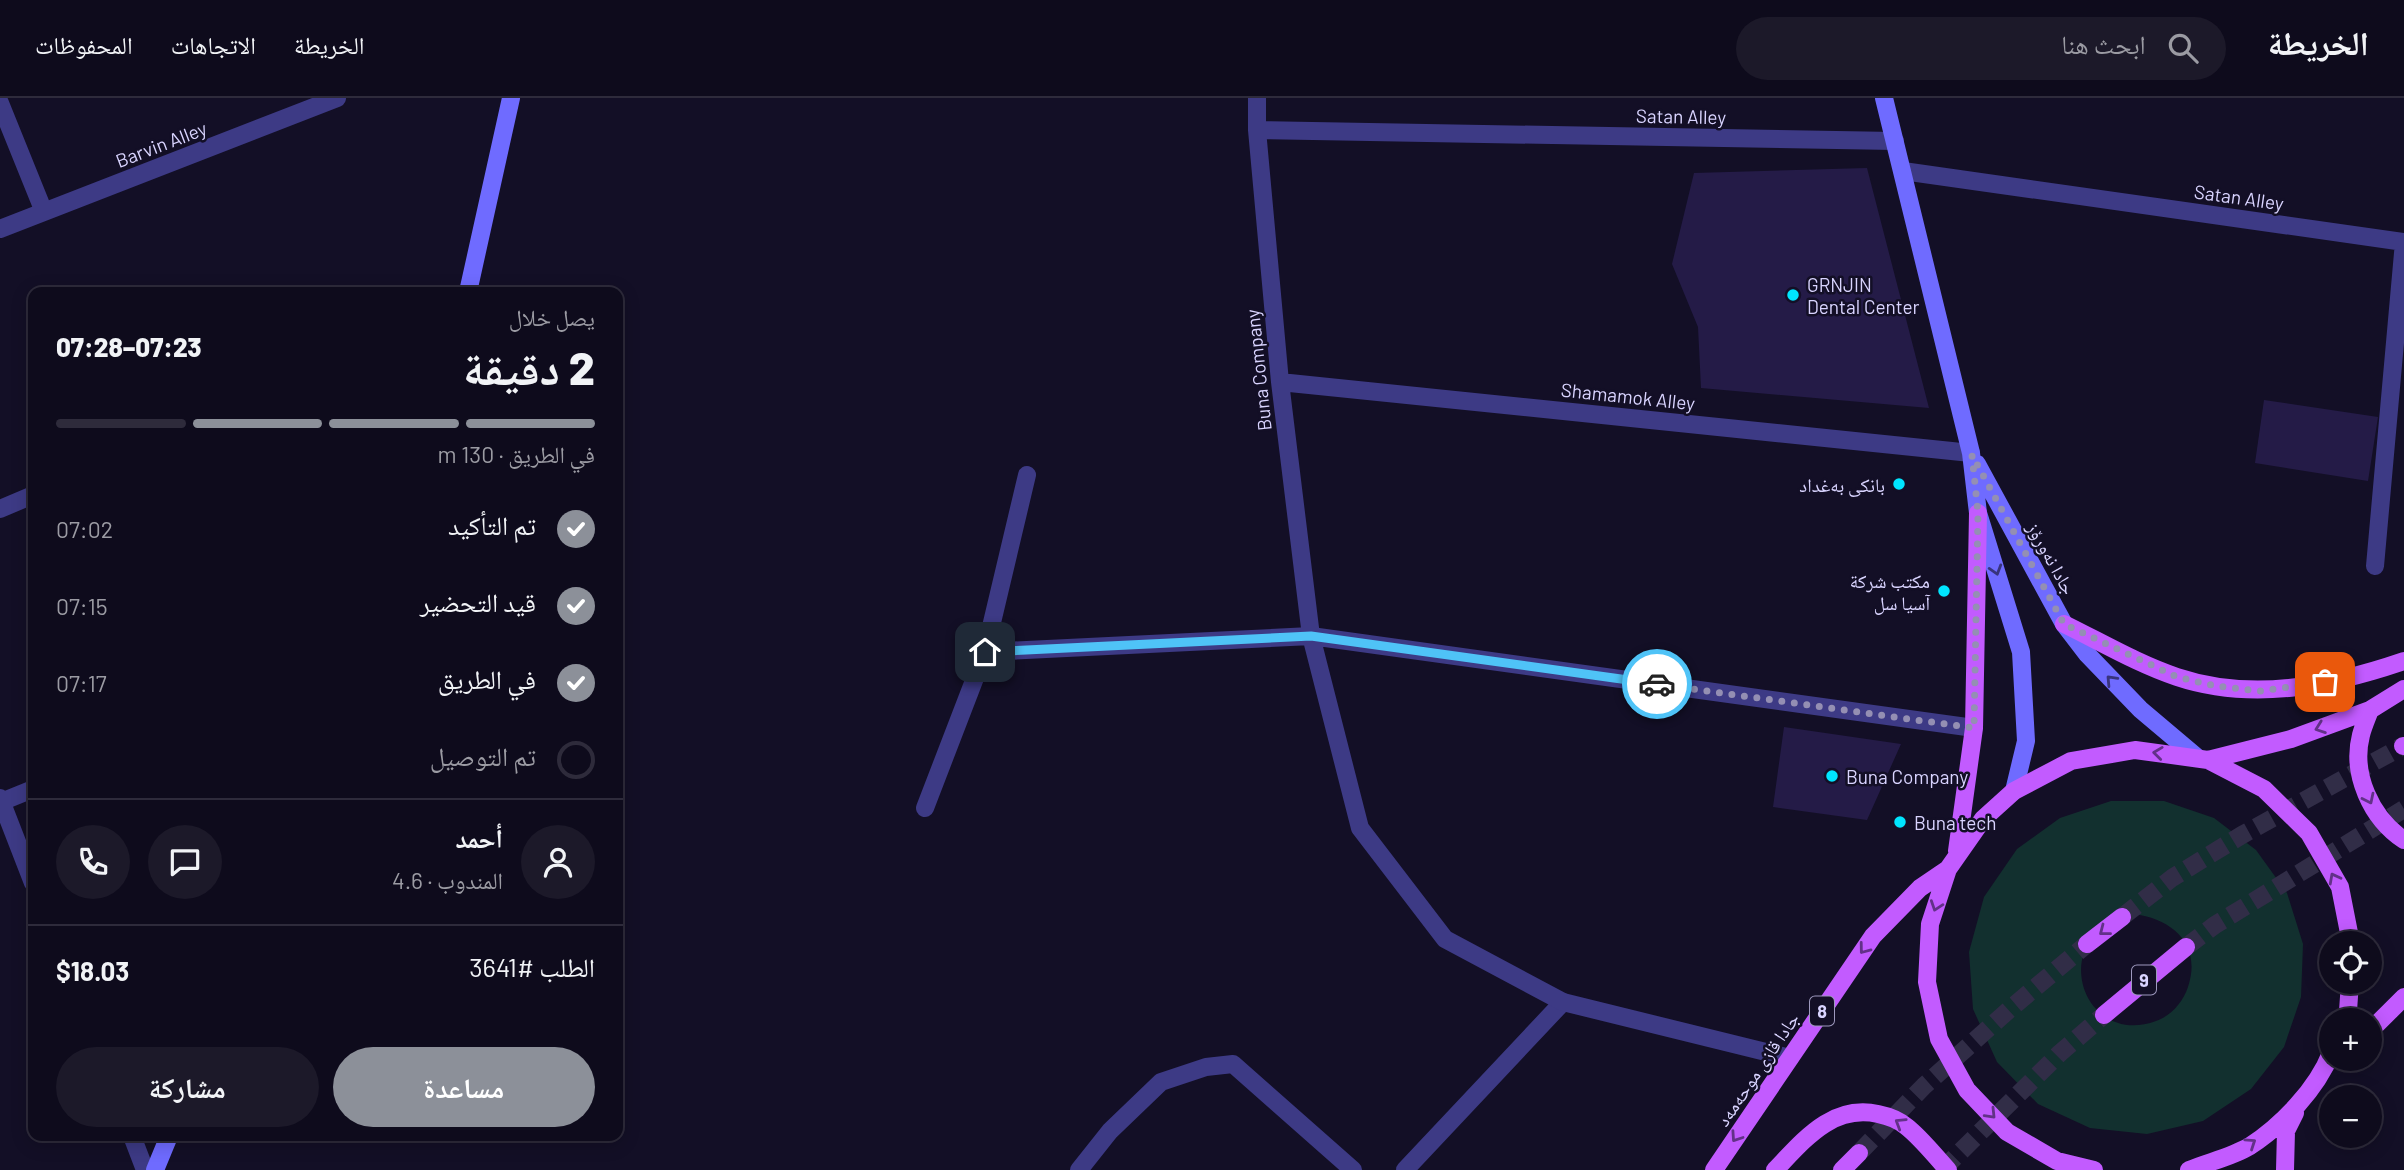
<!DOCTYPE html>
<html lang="ar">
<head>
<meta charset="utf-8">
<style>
  body { margin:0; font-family:Barlow,"Noto Naskh Arabic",sans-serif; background:#1c1929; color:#f1f3f6; direction:rtl; height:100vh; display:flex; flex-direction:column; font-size:26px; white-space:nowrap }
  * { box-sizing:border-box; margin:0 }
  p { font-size:23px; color:#9b9ba3 }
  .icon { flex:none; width:38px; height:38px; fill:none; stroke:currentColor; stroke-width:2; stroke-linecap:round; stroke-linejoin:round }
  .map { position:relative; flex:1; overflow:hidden; direction:ltr }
  .details { position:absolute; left:28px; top:189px; width:595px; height:854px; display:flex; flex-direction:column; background:#0e0b1c; border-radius:14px; box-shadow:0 4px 18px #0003,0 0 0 2px #2e2b3b; direction:rtl }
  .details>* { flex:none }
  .tools { position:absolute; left:2319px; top:833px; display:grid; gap:14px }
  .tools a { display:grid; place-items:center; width:63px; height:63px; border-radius:50%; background:#0e0b1c; box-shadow:0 4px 18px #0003,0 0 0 2px #2e2b3b; font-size:35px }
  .pin { position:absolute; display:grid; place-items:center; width:60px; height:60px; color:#fff; margin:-30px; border-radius:14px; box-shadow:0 4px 10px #0006 }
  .courier { position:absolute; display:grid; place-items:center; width:70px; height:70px; margin:-35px; border:5px solid #4fc3f7; border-radius:50%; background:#fff; color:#222; box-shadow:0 2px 9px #0007 }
  .head em { font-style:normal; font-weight:800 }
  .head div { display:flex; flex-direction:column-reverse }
  .head { display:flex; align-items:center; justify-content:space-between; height:119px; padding:0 28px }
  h1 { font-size:46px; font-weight:800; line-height:52px }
  .bar { display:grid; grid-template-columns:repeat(4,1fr); gap:10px 7px; align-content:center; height:84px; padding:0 28px }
  .bar i { height:9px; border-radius:5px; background:#2e2b3b }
  .bar .on { background:#8c9099 }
  .bar p { grid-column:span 4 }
  .line { display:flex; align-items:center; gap:18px; padding:0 28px; border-top:2px solid #2e2b3b }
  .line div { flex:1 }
  .round { display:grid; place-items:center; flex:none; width:74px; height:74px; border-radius:37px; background:#1c1929 }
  ol { padding:0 28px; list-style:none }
  li { display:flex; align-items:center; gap:21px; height:77px }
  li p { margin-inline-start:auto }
  li .icon { padding:7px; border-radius:50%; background:#8c9099; color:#fff; stroke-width:4 }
  li:last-child { color:#9b9ba3 }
  li i { width:38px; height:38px; border:4px solid #2e2b3b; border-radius:50% }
  .action { display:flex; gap:14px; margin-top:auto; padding:14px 28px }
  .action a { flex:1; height:80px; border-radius:42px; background:#8c9099; color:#fff; font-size:28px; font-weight:800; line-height:80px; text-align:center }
  .action a+a { background:#1c1929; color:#f1f3f6 }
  header { display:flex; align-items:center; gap:42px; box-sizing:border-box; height:98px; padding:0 35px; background:#0e0b1c; border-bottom:2px solid #2e2b3b }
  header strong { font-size:33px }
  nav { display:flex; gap:38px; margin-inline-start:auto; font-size:24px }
  .search { width:490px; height:63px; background:#1c1929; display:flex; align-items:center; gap:18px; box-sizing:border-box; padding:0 24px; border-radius:38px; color:#9b9ba3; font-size:26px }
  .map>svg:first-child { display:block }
</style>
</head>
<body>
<header>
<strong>الخريطة</strong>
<div class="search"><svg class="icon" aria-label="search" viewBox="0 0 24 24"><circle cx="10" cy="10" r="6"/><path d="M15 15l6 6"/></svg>ابحث هنا</div>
<nav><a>الخريطة</a><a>الاتجاهات</a><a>المحفوظات</a></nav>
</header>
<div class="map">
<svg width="2404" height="1072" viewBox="0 0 2404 1072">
  <rect width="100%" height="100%" fill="#130f26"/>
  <path fill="#12302f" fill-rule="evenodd" d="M 2111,703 L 2164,703 L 2214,720 L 2256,752 L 2287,795 L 2303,846 L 2301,899 L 2284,949 L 2251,991 L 2203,1023 L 2147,1036 L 2090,1030 L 2038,1006 L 1997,964 L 1973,911 L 1969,854 L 1984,799 L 2017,751 L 2060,720 ZM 2134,816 C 2173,821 2202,847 2188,889 C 2183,904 2171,918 2156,923 C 2082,951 2043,836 2134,816 Z"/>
  <path fill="#241b47" d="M 1867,70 L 1929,310 L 1701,290 L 1698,229 L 1672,166 L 1694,75 Z
    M 2264,302 L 2378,319 L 2368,383 L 2255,365 Z
    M 1784,629 L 1901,646 L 1867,722 L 1773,709 Z"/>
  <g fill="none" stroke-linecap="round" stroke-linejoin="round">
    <path stroke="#312d47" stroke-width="18" stroke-dasharray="18 9" stroke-linecap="butt" d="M 2122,819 L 2172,780 L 2242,737 L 2403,648
      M 2186,849 L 2215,827 L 2404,711
      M 1859,1055 L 1924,988 L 2011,910 L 2087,846
      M 1942,1072 L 2060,955 L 2104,917"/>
    <path stroke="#3d3a85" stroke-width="18" d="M 925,710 L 985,554 L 1027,377
      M 1079,1072 L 1110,1033 L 1161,984 L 1206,969 L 1233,966 L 1353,1072
      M 1405,1072 L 1563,904"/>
    <path stroke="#3d3a85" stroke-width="18" d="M 1257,0 L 1257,32 L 1280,284 L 1311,538 L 1360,730 L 1445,841 L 1563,904 L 1790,960
      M 0,5 L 44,114
      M 1257,32 L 1895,43
      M 1903,73 L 2404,144
      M 0,131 L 337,0
      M 1280,284 L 1971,355
      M 0,411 L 33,397
      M 2375,468 L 2404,144
      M 985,554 L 1311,538 L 1974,630
      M 0,700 L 33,785
      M 1,704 L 33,691
      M 132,1038 L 145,1072"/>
    <path stroke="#6f6bff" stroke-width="18" d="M 1884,0 L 1971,355 L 1978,415 L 2021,554 L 2026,643 L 2014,693
      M 468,194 L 511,0
      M 1977,366 L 2064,526 L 2087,556 L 2140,611 L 2198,660
      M 155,1072 L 169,1038"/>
    <path stroke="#c25bff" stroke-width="18" d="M 2064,526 C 2101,544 2138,566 2177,579 C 2252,604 2331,588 2404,563
      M 2370,612 C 2367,620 2363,629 2361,637 C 2351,676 2371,720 2404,742
      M 2403,648 L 2404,648
      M 2208,662 L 2291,641 L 2370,612 L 2404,591
      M 1957,753 L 1974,630 L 1978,415
      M 2087,846 L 2122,819
      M 2104,917 L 2186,849
      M 2344,922 L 2348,913 L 2350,884
      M 2370,933 L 2404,899
      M 1714,1072 L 1873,838 L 1920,790 L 1948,771
      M 1775,1072 C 1804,1042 1832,1006 1878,1016 C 1888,1018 1899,1022 1907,1029 C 1922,1041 1935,1058 1948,1072
      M 1842,1072 L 1859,1055
      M 2094,1072 L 2057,1063 L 2007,1034 L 1967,992 L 1939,941 L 1927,884 L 1930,826 L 1948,771 L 1983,721 L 2014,693 L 2071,663 L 2135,652 L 2208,662 L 2264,691 L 2309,735 L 2340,789 L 2351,845
      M 2189,1072 C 2208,1064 2232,1059 2250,1048 C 2282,1027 2317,991 2331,955
      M 2285,1072 L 2286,1033 L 2295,1015"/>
  </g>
  <defs><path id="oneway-chevron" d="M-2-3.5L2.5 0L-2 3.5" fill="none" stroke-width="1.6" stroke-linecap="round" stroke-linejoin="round" transform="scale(1.75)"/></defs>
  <g stroke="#38347d">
    <use href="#oneway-chevron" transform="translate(1996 472) rotate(73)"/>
    <use href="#oneway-chevron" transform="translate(2111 582) rotate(-133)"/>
  </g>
  <g stroke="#623188">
    <use href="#oneway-chevron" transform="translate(2320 630) rotate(160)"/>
    <use href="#oneway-chevron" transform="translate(2158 655) rotate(-173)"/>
    <use href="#oneway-chevron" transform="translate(2369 701) rotate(64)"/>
    <use href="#oneway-chevron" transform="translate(2334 780) rotate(-118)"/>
    <use href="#oneway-chevron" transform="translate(1936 808) rotate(109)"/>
    <use href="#oneway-chevron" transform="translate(2104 833) rotate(142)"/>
    <use href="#oneway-chevron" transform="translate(1864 851) rotate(127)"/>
    <use href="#oneway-chevron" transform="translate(1991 1016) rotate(46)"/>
    <use href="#oneway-chevron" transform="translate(1900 1025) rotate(-148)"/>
    <use href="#oneway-chevron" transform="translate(1736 1039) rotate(124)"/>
    <use href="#oneway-chevron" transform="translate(2251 1045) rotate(-34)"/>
  </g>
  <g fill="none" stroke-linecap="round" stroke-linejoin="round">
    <path stroke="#948fb3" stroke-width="7" stroke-dasharray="0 12.6" d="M 1657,586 L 1974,630 L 1978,415 L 1972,357 L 2064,526 L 2177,579 L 2216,588 L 2260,593 L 2325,584"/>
    <path stroke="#4fc3f7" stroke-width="9" d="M 985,554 L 1311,538 L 1657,586"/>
  </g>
  <g fill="#00e5ff" stroke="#130f26" stroke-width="2.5">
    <circle cx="1793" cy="197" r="7"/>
    <circle cx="1899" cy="386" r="7"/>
    <circle cx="1944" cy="493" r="7"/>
    <circle cx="1832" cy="678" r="7"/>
    <circle cx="1900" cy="724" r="7"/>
  </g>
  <g text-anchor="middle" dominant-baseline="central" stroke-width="5" stroke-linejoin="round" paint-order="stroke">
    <g fill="#130f26" stroke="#9e99be" stroke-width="2">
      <rect x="2132" y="867.5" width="24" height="29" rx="5"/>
      <rect x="1810" y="898.5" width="24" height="29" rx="5"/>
    </g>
    <g font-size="18" font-weight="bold" fill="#d9d4ff">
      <text x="2144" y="882">9</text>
      <text x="1822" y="913">8</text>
    </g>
    <g font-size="19" fill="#d9d4ff" stroke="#130f26">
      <text transform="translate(1681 18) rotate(1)">Satan Alley</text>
      <text transform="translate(161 46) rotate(-21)">Barvin Alley</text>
      <text transform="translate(2239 99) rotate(8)">Satan Alley</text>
      <text transform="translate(1258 272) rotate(-96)">Buna Company</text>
      <text transform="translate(1628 298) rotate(6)">Shamamok Alley</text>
      <text transform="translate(2052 460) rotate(61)">جادا نەورۆز</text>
      <text transform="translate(1757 971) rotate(-56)">جادا قازی موحەمەد</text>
    </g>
    <g font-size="19" fill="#d9d4ff" stroke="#130f26" text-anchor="start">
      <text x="1807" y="186">GRNJIN<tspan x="1807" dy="22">Dental Center</tspan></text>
      <text x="1885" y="386" text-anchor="end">بانکی بەغداد</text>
      <text x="1930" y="482" text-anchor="end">مكتب شركة<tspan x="1930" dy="22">آسيا سل</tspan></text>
      <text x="1846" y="678">Buna Company</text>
      <text x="1914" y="724">Buna tech</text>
    </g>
  </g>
</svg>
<div class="tools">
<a><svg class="icon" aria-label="locate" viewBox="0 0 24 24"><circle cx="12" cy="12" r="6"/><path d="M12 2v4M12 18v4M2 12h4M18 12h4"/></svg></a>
<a>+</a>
<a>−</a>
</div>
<div class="pin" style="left:2325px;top:584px;background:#ea580c"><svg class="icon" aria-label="bag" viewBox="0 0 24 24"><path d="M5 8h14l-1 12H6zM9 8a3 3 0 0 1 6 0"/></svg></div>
<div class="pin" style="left:985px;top:554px;background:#1f2937"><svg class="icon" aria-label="home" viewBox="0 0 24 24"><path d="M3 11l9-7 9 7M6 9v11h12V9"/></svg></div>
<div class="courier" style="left:1657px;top:586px"><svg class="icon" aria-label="car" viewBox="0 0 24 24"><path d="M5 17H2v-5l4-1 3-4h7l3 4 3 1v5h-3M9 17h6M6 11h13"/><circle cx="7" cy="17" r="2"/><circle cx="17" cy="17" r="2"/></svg></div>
<section class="details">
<div class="head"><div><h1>2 دقيقة</h1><p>يصل خلال</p></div><em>07:23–07:28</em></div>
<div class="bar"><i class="on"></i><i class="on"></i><i class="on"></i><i></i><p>في الطريق · 130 m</p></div>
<ol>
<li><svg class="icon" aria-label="check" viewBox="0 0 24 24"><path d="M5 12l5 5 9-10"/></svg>تم التأكيد<p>07:02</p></li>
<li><svg class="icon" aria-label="check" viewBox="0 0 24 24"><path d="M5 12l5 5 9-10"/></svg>قيد التحضير<p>07:15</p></li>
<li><svg class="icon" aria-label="check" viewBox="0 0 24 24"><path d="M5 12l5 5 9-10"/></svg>في الطريق<p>07:17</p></li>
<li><i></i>تم التوصيل</li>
</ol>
<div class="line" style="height:126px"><a class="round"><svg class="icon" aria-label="person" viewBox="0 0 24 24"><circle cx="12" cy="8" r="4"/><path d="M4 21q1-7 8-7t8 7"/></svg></a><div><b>أحمد</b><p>المندوب · 4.6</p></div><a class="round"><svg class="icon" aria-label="chat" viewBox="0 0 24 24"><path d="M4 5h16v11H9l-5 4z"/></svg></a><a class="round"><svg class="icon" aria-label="phone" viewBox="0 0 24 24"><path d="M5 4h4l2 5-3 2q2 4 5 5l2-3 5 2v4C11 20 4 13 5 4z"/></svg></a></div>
<div class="line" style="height:91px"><div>الطلب #3641</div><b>$18.03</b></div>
<div class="action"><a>مساعدة</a><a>مشاركة</a></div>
</section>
</div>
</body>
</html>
